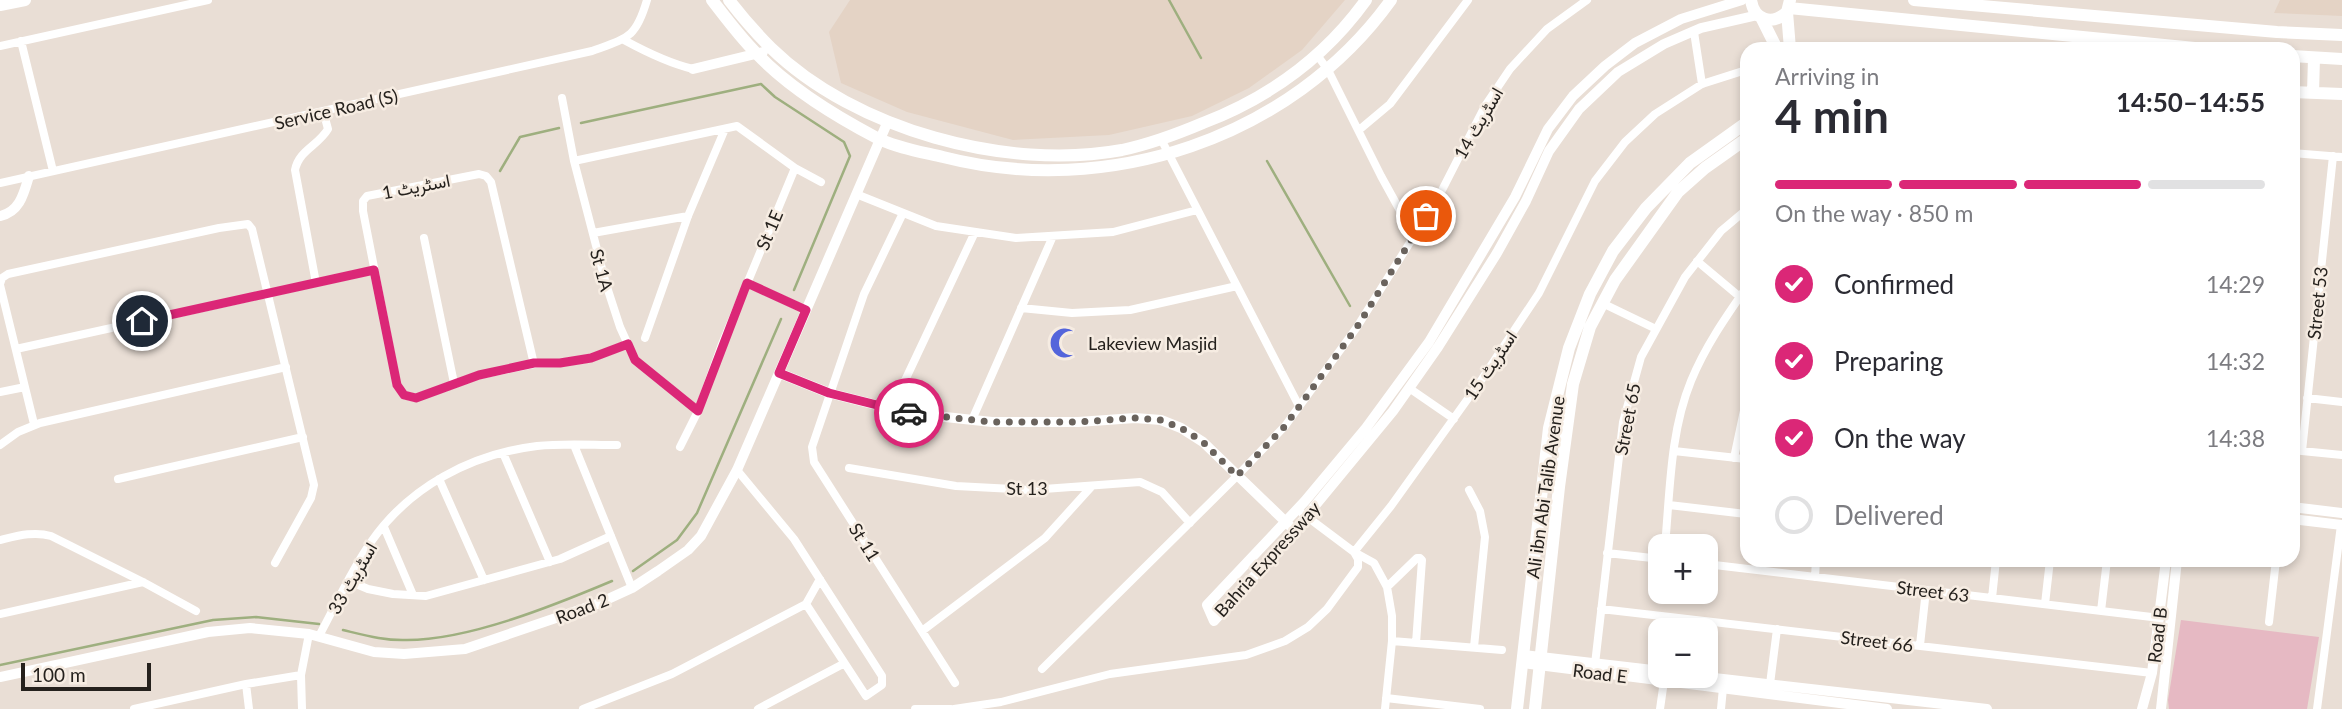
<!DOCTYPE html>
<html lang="en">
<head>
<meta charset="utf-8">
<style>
  body { margin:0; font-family:Lato,Vazirmatn,sans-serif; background:#f2f2f3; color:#2b2b33; height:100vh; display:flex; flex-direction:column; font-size:26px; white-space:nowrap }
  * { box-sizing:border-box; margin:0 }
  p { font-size:23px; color:#7c7c81 }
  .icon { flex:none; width:38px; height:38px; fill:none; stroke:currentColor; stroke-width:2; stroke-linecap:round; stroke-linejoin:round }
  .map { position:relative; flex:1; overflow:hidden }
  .panel { position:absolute; left:1740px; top:42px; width:560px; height:525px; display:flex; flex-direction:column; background:#fff; border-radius:21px; box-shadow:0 4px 10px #0003 }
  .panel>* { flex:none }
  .controls { position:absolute; left:1648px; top:534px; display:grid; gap:14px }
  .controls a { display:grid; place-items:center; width:70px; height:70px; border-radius:14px; background:#fff; box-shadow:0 4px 10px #0003; font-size:35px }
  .scale { position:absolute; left:21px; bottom:18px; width:130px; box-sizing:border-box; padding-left:7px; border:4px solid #25211d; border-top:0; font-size:19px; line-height:24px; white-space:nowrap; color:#25211d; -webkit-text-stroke:5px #f6ece2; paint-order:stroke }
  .pin { position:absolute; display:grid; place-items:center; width:60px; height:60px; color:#fff; margin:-30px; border:4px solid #fff; border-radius:50%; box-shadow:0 2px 7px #0007 }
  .courier { position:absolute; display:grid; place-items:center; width:70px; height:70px; margin:-35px; border:5px solid #db2777; border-radius:50%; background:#fff; color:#222; box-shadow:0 2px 9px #0007 }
  .headline em { font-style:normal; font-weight:700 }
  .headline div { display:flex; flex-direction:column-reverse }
  .headline { display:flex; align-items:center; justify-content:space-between; height:119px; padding:0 35px }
  h1 { font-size:46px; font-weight:700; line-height:52px }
  .bar { display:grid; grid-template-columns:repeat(4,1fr); gap:10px 7px; align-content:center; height:84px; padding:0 35px }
  .bar i { height:9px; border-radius:5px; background:#e1e1e2 }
  .bar .current { background:#db2777 }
  .bar p { grid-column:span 4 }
  ol { padding:0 35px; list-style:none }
  li { display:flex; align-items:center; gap:21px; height:77px }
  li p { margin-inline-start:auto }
  li .icon { padding:7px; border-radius:50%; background:#db2777; color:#fff; stroke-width:4 }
  li:last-child { color:#7c7c81 }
  li i { width:38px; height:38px; border:4px solid #e1e1e2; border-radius:50% }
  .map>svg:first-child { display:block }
</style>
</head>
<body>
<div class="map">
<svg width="2342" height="709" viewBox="0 0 2342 709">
  <rect width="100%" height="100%" fill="#e9ded5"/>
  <path fill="#e4d3c5" d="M 850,0 L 1345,0 L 1302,50 L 1249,88 L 1192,116 L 1109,135 L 1013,140 L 907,112 L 841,83 L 829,32 Z
    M 2280,0 L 2342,0 L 2342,16 L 2274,13 Z"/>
  <path fill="#e6b9c3" d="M 2181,620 L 2319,637 L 2307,709 L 2169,709 L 2168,700 Z"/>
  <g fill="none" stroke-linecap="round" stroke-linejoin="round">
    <path stroke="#9eaf7f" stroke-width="2.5" d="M 1169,0 L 1201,58
      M 581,123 L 761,84 L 775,97 L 844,142 L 850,156 L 794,290
      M 1267,161 L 1350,306
      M 500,171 L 520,137 L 559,128
      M 633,571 L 677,540 L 697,513 L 781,319
      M 343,630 C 364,635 385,641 407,640 C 469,640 555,605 612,581
      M 0,665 L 213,620 L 256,617 L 319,624"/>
    <path stroke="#fff" stroke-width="8" d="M 1694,32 L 1702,84
      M 624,40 C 646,52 668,63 693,69
      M 21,41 L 53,171
      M 0,46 L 208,0
      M 1317,55 L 1328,70 L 1381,176 L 1414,236 L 1439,196 L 1485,106 L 1510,69 L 1547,29 L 1587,0
      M 562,98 L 574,161 L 606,284 L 620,327 L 635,360 L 698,411
      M 1359,130 L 1390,104 L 1468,0
      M 1161,139 L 1299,406
      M 2292,153 L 2342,157
      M 574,161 L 737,126 L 795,168 L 821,182
      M 0,183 L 592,51 C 628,38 636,38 647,0
      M 856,194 L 936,226 L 1016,238 L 1113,232 L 1197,210
      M 903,213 L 864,294 L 812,447 L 814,462 L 955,683
      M 593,233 L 688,216
      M 424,238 L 454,383
      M 1697,261 L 1740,297
      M 316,283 L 295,170 C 299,150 318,146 328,129 L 325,118 L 319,113
      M 747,283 L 806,310
      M 0,284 L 2,278 L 8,274 L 219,228 L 248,224 L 252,229 L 314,485 L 311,498 L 275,563
      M 0,285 L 34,424
      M 1602,303 L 1656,329
      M 1021,308 L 1072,313 L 1130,310 L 1237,286
      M 645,338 L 688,216 L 725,129
      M 16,349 L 374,270
      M 534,364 L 491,182 L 486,176 L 479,174 L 367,196 L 363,201 L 363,211 L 397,385 L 404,395 L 416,398 L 479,375 L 534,364 L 560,363 L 591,358 L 628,344
      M 1409,388 L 1454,419
      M 0,392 L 25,387
      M 2307,398 L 2342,402
      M 892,408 L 975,232
      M 972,420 L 1053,236
      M 0,445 L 18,432 L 40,423 L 286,367
      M 574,445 L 632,588
      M 680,447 L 698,411 L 722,344 L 795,168
      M 2292,450 L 2342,455
      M 1674,451 L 1746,459
      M 2302,451 L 2333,156
      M 503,453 L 550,562
      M 1734,458 L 1746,401
      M 849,468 L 956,486 L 1030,490 L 1140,482 L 1162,492 L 1190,523
      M 737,470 L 794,539 L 882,676 L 882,685 L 866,696 L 806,604
      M 118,479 L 303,437
      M 439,479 L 484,580
      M 1469,490 L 1480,511 L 1485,537 L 1474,647
      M 1669,505 L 1746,514
      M 384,527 L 413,595
      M 0,540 C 17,536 34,531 51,536 L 143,582 L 196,611
      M 1665,546 C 1670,492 1670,432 1691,381 C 1705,347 1725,318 1746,288
      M 1607,553 L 1661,559
      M 1706,564 L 2160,618
      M 1815,577 L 1816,560
      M 349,581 L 368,589 L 393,594 L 426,596 L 560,559 L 611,536
      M 1387,587 L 1417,558 L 1420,558 L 1422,560 L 1416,643
      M 1992,598 L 1996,560
      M 2045,604 L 2050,560
      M 1601,609 L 2152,673
      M 2101,611 L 2107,560
      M 0,614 L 143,582
      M 2269,622 L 2276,560
      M 922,631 L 1045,538 L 1092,486
      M 319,636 C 336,605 350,572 371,542 C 409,487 471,454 537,446 C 563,443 591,445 617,445
      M 1392,641 L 1502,650
      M 1920,645 L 1926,590
      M 1595,664 L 1623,422 L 1641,357 L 1685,277 L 1721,231 L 1746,210
      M 1042,669 L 1237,476 L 1285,426 L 1357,327 L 1414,236
      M 246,684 L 249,709
      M 1770,684 L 1777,629
      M 1386,698 L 1480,709
      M 134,709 L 246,684 L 301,675
      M 302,709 L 301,675 L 309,634
      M 583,709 L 672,674 L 806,604 L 820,579
      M 758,709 L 843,664
      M 915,709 L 951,709
      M 954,709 L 1001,702 L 1110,674 L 1246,655 L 1285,641 L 1308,627 L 1327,609 L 1358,567 L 1358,559 L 1354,552 L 1302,513
      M 1385,709 L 1392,641 L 1392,616 L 1387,587 L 1374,563 L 1354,552 L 1391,506 L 1482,379 L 1539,293 L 1595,181 L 1625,142 L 1655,114 L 1702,84 L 1746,70
      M 1660,709 L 1664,681
      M 1721,709 L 1723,688
      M 2317,709 L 2341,525"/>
    <path stroke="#fff" stroke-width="10" d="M 1742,0 L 1681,19 L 1635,43 L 1605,66 L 1573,96 L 1548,129 L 1515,197 L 1429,342 L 1366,428 L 1305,501 L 1207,605 L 1214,621 L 1295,530 L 1393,411 L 1438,347 L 1497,253 L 1526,201 L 1549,151 L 1579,109 L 1618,72 L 1664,44 L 1701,28 L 1758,15
      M 693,69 L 763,52
      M 0,216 C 20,212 24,193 29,176
      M 779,373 L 829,393 L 908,413 L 992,422 L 1078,422 L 1135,418 L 1161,420 L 1181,428 L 1203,442 L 1290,526
      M 2292,507 L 2342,513
      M 2292,519 L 2342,525
      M 1523,655 L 1661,671
      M 1522,663 L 1887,709
      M 1697,676 L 1987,709
      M 0,677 L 208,632 L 250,628 L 309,634 L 374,652 L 404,654 L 465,649 L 597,604 L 632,588 L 658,571 L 688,550 L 701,536 L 737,470 L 888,121
      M 2142,709 L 2152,673 L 2166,560
      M 2161,709 L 2177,560"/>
    <path stroke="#fff" stroke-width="12" d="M 712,0 C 726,18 740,37 756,53 C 789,88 835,116 877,138 C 897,148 922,152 943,157 C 1107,199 1291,139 1391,0
      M 729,0 C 742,17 756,33 771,48 C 855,130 1007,171 1122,150 C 1150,144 1177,134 1203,123 C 1268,98 1325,57 1366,0
      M 1751,0 C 1754,20 1772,26 1787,12 L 1790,0
      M 1914,0 L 2277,32 L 2342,35
      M 0,5 L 25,0
      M 1789,8 L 2205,49
      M 1787,12 L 1790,49
      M 1762,19 L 1777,49
      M 2292,56 L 2342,59
      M 2292,92 L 2342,94
      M 2313,93 L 2314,58
      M 1517,709 L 1549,428 L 1569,348 L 1590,294 L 1613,251 L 1646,208 L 1690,163 L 1746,123
      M 1535,709 L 1559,487 L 1573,384 L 1590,327 L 1615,280 L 1678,192 L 1705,168 L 1746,139"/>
  </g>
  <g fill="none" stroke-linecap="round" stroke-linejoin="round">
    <path stroke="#6a635d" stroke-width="7" stroke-dasharray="0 12.6" d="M 909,413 L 992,422 L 1078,422 L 1135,418 L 1161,420 L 1181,428 L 1203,442 L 1237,476 L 1285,426 L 1357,327 L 1426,216"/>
    <path stroke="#db2777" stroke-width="9" d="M 142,321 L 374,270 L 397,385 L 404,395 L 416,398 L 479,375 L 534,363 L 560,363 L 591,358 L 628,344 L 635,360 L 698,411 L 747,283 L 806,310 L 779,373 L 829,393 L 909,413"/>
  </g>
  <defs>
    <g id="mosque-bare" transform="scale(2.415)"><path d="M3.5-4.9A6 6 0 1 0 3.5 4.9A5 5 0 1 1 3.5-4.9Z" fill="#5465db" stroke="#f6ece2" stroke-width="2.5" paint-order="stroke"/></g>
  </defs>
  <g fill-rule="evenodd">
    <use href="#mosque-bare" x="1065" y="343"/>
  </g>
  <g text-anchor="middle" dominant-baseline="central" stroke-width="5" stroke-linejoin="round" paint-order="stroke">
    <g font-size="18" fill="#25211d" stroke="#f6ece2">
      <text transform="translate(336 109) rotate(-13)">Service Road (S)</text>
      <text transform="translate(1478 123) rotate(-60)">اسٹریٹ 14</text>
      <text transform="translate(416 186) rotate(-11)">اسٹریٹ 1</text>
      <text transform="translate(769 230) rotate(-67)">St 1E</text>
      <text transform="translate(602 270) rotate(75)">St 1A</text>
      <text transform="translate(2317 303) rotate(-84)">Street 53</text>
      <text transform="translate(1490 365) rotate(-56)">اسٹریٹ 15</text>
      <text transform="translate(1627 419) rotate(-79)">Street 65</text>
      <text transform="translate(1545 487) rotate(-82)">Ali ibn Abi Talib Avenue</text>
      <text x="1027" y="488">St 13</text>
      <text transform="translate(865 542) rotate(58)">St 11</text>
      <text transform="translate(1267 559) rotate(-48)">Bahria Expressway</text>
      <text transform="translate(352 578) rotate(-60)">اسٹریٹ 33</text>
      <text transform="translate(1933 591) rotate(7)">Street 63</text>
      <text transform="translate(582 608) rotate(-21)">Road 2</text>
      <text transform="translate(2157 635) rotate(-83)">Road B</text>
      <text transform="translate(1877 641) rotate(7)">Street 66</text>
      <text transform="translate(1600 673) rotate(7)">Road E</text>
    </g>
    <g font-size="18" fill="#25211d" stroke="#f6ece2" text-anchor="start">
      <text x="1088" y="343">Lakeview Masjid</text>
    </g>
  </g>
</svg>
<div class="controls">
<a>+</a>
<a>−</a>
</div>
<div class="scale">100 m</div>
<div class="pin" style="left:1426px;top:216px;background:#ea580c"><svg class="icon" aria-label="bag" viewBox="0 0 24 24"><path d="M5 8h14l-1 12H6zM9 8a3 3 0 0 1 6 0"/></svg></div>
<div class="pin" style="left:142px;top:321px;background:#1f2937"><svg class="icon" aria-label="home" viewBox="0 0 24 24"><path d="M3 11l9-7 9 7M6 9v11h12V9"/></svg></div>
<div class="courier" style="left:909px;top:413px"><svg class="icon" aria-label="car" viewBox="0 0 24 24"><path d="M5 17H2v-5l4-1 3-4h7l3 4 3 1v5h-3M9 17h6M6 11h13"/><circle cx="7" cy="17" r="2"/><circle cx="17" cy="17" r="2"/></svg></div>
<section class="panel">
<div class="headline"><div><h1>4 min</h1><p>Arriving in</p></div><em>14:50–14:55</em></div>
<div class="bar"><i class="current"></i><i class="current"></i><i class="current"></i><i></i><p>On the way · 850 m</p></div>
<ol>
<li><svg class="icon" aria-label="check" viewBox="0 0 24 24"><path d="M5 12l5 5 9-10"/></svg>Confirmed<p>14:29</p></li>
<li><svg class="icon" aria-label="check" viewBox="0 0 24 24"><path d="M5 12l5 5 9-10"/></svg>Preparing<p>14:32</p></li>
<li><svg class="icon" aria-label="check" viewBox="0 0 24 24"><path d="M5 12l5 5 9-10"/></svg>On the way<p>14:38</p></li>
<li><i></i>Delivered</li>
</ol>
</section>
</div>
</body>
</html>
